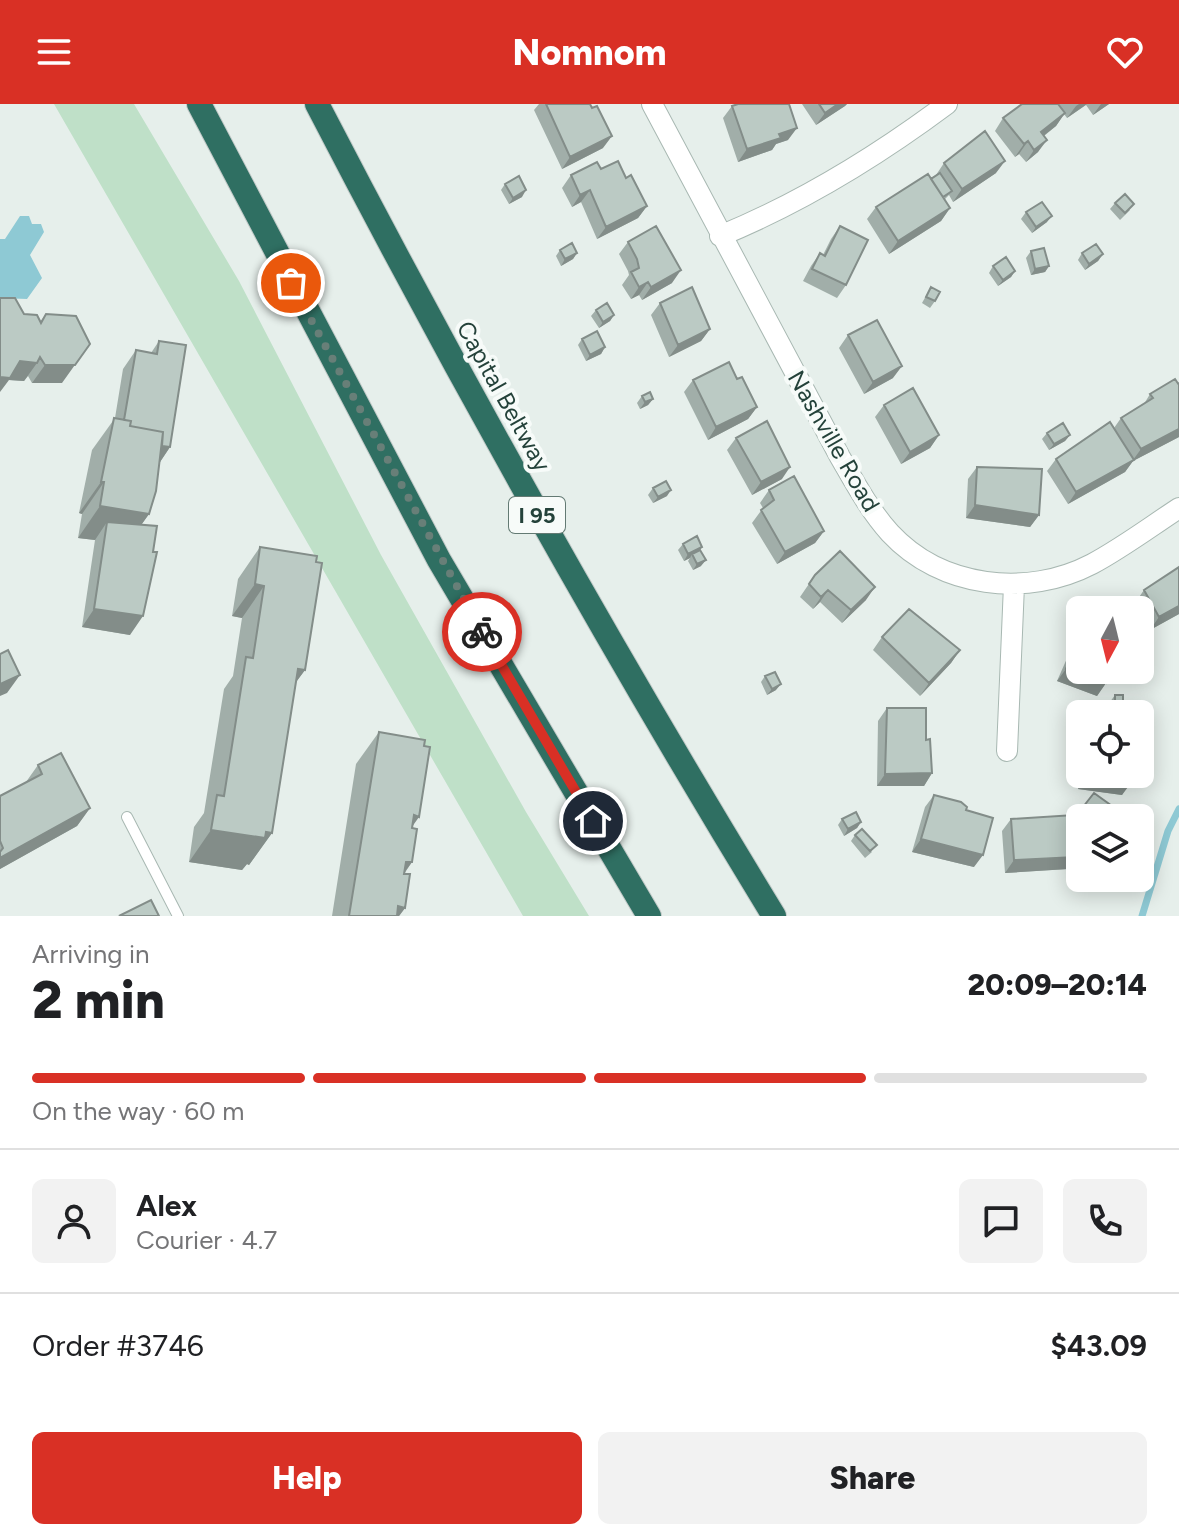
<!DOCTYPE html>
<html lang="en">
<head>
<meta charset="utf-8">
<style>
  body { margin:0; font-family:Figtree,sans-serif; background:#f2f2f2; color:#202124; height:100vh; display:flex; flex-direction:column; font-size:30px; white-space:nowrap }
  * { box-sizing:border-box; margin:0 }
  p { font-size:26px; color:#757577 }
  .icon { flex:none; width:44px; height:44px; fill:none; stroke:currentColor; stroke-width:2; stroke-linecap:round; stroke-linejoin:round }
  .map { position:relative; height:812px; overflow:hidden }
  .sheet { display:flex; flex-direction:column; background:#fff; flex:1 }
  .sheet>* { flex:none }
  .needle { width:52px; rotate:187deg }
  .tools { position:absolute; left:1066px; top:492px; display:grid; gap:16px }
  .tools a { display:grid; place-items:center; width:88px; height:88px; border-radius:12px; background:#fff; box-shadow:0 4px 20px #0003; font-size:40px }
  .pin { position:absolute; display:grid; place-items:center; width:68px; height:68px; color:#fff; margin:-34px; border:4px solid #fff; border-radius:50%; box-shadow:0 2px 8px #0007 }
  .courier { position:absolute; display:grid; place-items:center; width:80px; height:80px; margin:-40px; border:6px solid #d93025; border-radius:50%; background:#fff; color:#222; box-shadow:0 2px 10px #0007 }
  .headline em { font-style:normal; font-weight:800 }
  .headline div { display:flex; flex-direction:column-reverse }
  .headline { display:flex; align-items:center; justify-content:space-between; height:136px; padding:0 32px }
  h1 { font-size:52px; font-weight:800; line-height:60px }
  .bar { display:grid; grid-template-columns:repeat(4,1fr); gap:12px 8px; align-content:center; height:96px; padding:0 32px }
  .bar i { height:10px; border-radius:6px; background:#e0e0e0 }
  .bar .current { background:#d93025 }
  .bar p { grid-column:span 4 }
  .line { display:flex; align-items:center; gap:20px; padding:0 32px; border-top:2px solid #e0e0e0 }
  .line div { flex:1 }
  .round { display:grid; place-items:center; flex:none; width:84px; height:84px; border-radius:12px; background:#f2f2f2 }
  .primary-button { display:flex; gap:16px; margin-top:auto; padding:16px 32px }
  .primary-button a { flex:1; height:92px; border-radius:12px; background:#d93025; color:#fff; font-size:32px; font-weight:800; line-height:92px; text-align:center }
  .primary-button a+a { background:#f2f2f2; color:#202124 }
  header { display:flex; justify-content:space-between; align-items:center; height:104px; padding:0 32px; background:#d93025; color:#fff; font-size:36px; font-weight:800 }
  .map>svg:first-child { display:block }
</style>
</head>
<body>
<header><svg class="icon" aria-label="menu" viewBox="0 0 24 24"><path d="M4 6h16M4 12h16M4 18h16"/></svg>Nomnom<svg class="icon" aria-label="heart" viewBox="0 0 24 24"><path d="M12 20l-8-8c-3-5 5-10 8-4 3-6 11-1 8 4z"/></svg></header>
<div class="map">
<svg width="1179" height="812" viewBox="0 0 1179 812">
  <rect width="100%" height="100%" fill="#e6efeb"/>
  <path fill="#bfe0c8" d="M 54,0 L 134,0 L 239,177 L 381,451 L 526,708 L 589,812 L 523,812 Z"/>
  <path fill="#8ec9d4" d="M 20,112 L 29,112 L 32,120 L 41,120 L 44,128 L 30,151 L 42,174 L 27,195 L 0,194 L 0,135 L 5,135 Z"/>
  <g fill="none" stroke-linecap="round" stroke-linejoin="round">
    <path stroke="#8ec9d4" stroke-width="7" d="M 1142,812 L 1168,727 L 1179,705"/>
    <g stroke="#a8b8b2" stroke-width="12">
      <path id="lane" d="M 127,713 L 178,812"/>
    </g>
    <g stroke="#a8b8b2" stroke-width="22">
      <path id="street" d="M 652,0 L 840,353 C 855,379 870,407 890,429 C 941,484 1027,494 1092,460 C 1122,444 1150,423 1179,404
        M 720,132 C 803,98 876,53 947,0
        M 1007,647 L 1014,481"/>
    </g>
    <g stroke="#c2cac8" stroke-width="26">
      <path id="highway" d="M 199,0 L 439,456 L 649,812
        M 317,0 C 460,276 612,547 774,812"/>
    </g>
    <use href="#lane" stroke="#fff" stroke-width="10"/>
    <use href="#street" stroke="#fff" stroke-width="20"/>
    <use href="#highway" stroke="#2f6f62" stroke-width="24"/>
  </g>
  <path fill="#a1aea9" d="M 539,0 L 590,0 L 603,44 L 562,65 L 534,6 Z
    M 802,0 L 847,0 L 845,2 L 816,21 Z
    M 1022,0 L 1109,0 L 1093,11 L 1086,1 L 1067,14 L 1064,10 L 1056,22 L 1044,32 L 1038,48 L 1026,58 L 1019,50 L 1015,53 L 995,27 L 1003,14 Z
    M 732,2 L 788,36 L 776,40 L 772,46 L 738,58 L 723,14 Z
    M 944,59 L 996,69 L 953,98 L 949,91 L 944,96 L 950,104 L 941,117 L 889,150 L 867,115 L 876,103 L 936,71 Z
    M 601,65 L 626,74 L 647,102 L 638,114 L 597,135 L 581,98 L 572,103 L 562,84 L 571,71 Z
    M 505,80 L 522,93 L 509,100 L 501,86 Z
    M 1115,99 L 1130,106 L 1120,116 L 1110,105 Z
    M 1026,108 L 1047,118 L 1032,129 L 1021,115 Z
    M 840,122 L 846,181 L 837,194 L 803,177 L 811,162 L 820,149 L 823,151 L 831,135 Z
    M 628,138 L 672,179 L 642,196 L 639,191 L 631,195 L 622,181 L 629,171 L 628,167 L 619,150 Z
    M 560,146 L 577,149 L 573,155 L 561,162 L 556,152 Z
    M 1031,147 L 1049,162 L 1045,168 L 1031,171 L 1026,154 Z
    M 1082,149 L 1103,150 L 1098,157 L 1085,166 L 1078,156 Z
    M 993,162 L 1015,167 L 1011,173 L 998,182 L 989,169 Z
    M 931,183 L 935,197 L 930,204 L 922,199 Z
    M 660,199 L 710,225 L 701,237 L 669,253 L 651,211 Z
    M 596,206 L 614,211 L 610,217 L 599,224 L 591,212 Z
    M 24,210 L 40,218 L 46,210 L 62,279 L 32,279 L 28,272 L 24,277 L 9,276 Z
    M 848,231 L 893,274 L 864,290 L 839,244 Z
    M 582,235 L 605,243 L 601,250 L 586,257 L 578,241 Z
    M 159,237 L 170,343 L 160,358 L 149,410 L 141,421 L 130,531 L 82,523 L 95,436 L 78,434 L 82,410 L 79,409 L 92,346 L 115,314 L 123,265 L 136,246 L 151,249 Z
    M 737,275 L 757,303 L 748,315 L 708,336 L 684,288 L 693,276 Z
    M 1179,278 L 1179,333 L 1133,357 L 1125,368 L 1068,400 L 1047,367 L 1056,355 L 1114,324 L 1121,314 L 1144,300 L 1150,290 Z
    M 642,292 L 653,295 L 648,301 L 640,305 L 637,299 Z
    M 884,301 L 939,331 L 930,344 L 901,360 L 875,313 Z
    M 1047,329 L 1070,331 L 1065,337 L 1049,346 L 1042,335 Z
    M 736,334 L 782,375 L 752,391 L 727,346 Z
    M 977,363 L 1039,411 L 1030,423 L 966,414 L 968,375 Z
    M 653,384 L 667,392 L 653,399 L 648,391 Z
    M 769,386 L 824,427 L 815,439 L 777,460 L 752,419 L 763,404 L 760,399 Z
    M 683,440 L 700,446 L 701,462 L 693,466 L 688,457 L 690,454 L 684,457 L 678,446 Z
    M 260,443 L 305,566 L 296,578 L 272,729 L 249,761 L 247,760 L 242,766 L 189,758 L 194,723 L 204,709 L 224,585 L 233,572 L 242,514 L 232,512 L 238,475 Z
    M 815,471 L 866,496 L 842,519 L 820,498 L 813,505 L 800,493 Z
    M 1144,486 L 1179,510 L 1150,526 L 1135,499 Z
    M 1080,525 L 1080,566 L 1106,579 L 1097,592 L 1057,577 Z
    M 882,533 L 960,546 L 951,559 L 920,592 L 873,546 Z
    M 765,572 L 776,586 L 767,591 L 761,578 Z
    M 1115,591 L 1123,604 L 1119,610 L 1110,610 L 1110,598 Z
    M 887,604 L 926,636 L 932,669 L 924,682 L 877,682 L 878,617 Z
    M 379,628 L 412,723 L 412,758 L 404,770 L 405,804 L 399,812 L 332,812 L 356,660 Z
    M 38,661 L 90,704 L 77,722 L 0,765 L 0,692 L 26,678 Z
    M 1080,670 L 1132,670 L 1122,691 L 1078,685 Z
    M 1094,689 L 1103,714 L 1081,714 L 1082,712 L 1079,710 Z
    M 934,691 L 966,706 L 974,763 L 912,748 L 925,703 Z
    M 842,715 L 861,718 L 857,724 L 844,732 L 838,721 Z
    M 1011,715 L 1075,723 L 1080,715 L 1080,731 L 1075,728 L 1068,765 L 1005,769 L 1002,727 Z
    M 855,731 L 872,748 L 865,754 L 851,737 Z"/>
  <path fill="#838d89" d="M 838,0 L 847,0 L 845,2 L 816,21 L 825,9 Z
    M 1079,0 L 1087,0 L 1067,14 L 1076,2 Z
    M 1101,0 L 1109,0 L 1093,11 Z
    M 1065,9 L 1056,22 L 1033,40 L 1041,28 Z
    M 797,24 L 788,36 L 776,40 L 772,46 L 738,58 L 747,45 L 779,30 Z
    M 612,32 L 603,44 L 562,65 L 570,53 Z
    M 1047,36 L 1038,48 L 1026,58 L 1034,46 Z
    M 1028,37 L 1019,50 L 1015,53 L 1024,40 Z
    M 1005,57 L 996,69 L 953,98 L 962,85 Z
    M 526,86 L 522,93 L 509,100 L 513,94 Z
    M 590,86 L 581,98 L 572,103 L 580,91 Z
    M 647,102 L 638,114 L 597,135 L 606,123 Z
    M 950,104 L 941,117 L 889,150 L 898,137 Z
    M 1052,112 L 1047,118 L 1032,129 L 1036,123 Z
    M 577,149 L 573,155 L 561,162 L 565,155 Z
    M 1103,150 L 1098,157 L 1085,166 L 1089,160 Z
    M 1049,162 L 1045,168 L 1031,171 L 1035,165 Z
    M 681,166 L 672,179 L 642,196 L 651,183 Z
    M 1015,167 L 1011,173 L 998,182 L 1003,176 Z
    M 648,178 L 639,191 L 631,195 L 639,183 Z
    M 614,211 L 610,217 L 599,224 L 603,218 Z
    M 710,225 L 701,237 L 669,253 L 678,241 Z
    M 605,243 L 601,250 L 586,257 L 590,251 Z
    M 20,257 L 37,259 L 24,277 L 9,276 L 0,288 L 0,273 Z
    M 77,258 L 62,279 L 32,279 L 45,261 Z
    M 902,262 L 893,274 L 864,290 L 873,278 Z
    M 653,295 L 648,301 L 640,305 L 645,298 Z
    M 757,303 L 748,315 L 708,336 L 716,323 Z
    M 1179,325 L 1179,333 L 1133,357 L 1125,368 L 1068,400 L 1076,388 L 1133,356 L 1141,345 Z
    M 939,331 L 930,344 L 901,360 L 910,348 Z
    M 1070,331 L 1065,337 L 1049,346 L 1054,340 Z
    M 121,336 L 170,343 L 158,361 Z
    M 790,363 L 782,375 L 752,391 L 761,378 Z
    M 101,378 L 104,378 L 82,410 L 79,409 Z
    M 671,386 L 667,392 L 653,399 L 658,393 Z
    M 975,401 L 1039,411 L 1030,423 L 966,414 Z
    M 100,402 L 149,410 L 127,441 L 107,418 L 95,436 L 78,434 Z
    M 824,427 L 815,439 L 777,460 L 785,448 Z
    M 702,443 L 698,449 L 692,450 L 690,454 L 684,457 L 688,450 Z
    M 706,456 L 701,462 L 693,466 L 697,460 Z
    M 255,480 L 264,482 L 242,514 L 232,512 Z
    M 875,483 L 866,496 L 842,519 L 851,506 Z
    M 828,486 L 820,498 L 813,505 L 821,493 Z
    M 1179,502 L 1179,510 L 1150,526 L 1159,513 Z
    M 94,505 L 143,512 L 130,531 L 82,523 Z
    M 960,546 L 951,559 L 920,592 L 929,579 Z
    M 298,565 L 305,566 L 282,597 Z
    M 1066,565 L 1106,579 L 1097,592 L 1057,577 Z
    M 20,571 L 7,589 L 0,592 L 0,580 Z
    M 781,580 L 776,586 L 767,591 L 772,585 Z
    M 1115,603 L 1123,604 L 1119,610 L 1110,610 Z
    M 932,669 L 924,682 L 877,682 L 885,670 Z
    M 1086,673 L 1131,679 L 1122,691 L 1078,685 Z
    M 90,704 L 77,722 L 0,765 L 0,754 Z
    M 414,711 L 419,713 L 397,744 Z
    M 861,718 L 857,724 L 844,732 L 848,725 Z
    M 211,726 L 266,728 L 272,729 L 249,761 L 247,760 L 242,766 L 189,758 Z
    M 921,735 L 983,751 L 974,763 L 912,748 Z
    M 1076,753 L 1068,765 L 1005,769 L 1014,756 Z
    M 406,758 L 412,758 L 389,790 Z
    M 398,802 L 405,804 L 399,812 L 391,812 Z"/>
  <path fill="#bbcac4" stroke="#838d89" stroke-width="2" d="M 546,0 L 590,0 L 592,4 L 597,2 L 612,32 L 570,53 Z
    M 738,0 L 789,0 L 797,24 L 779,30 L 781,34 L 747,45 L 732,2 Z
    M 819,0 L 838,0 L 825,9 Z
    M 1022,0 L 1058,0 L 1065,9 L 1041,28 L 1047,36 L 1034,46 L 1028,37 L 1024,40 L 1003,14 Z
    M 985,27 L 1005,57 L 962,85 L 944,59 Z
    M 618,57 L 626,74 L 631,71 L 647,102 L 606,123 L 590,86 L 580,91 L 571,71 L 597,58 L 601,65 Z
    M 940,69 L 952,87 L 943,93 L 931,75 Z
    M 928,70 L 950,104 L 898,137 L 876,103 Z
    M 519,72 L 526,86 L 513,94 L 505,80 Z
    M 1125,90 L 1134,100 L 1125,109 L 1115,99 Z
    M 1042,98 L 1052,112 L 1036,123 L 1026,108 Z
    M 656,122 L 681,166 L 651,183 L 648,178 L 639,183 L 631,168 L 639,164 L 637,155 L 628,138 Z
    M 840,122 L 868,136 L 846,181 L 812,165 L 820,149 L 825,152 Z
    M 572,139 L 577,149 L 565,155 L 560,146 Z
    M 1096,140 L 1103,150 L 1089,160 L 1082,149 Z
    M 1044,144 L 1049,162 L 1035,165 L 1031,147 Z
    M 1006,153 L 1015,167 L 1003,176 L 993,162 Z
    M 692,183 L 710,225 L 678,241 L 660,199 Z
    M 931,183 L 940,188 L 935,197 L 926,193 Z
    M 0,194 L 15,194 L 24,210 L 37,211 L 41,219 L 46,210 L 76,212 L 90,240 L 75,261 L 45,261 L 40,253 L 37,259 L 20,257 L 10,274 L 0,273 Z
    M 607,199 L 614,211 L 603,218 L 596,206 Z
    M 877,216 L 902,262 L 873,278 L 848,231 Z
    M 597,227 L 605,243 L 590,251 L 582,235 Z
    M 159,237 L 186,241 L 170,343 L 162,342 L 163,328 L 130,322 L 131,317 L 124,316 L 136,246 L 157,250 Z
    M 729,258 L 737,275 L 742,273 L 757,303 L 716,323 L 693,276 Z
    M 1175,275 L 1179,281 L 1179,325 L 1141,345 L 1121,314 L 1153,294 L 1150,290 Z
    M 913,284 L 939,331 L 910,348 L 884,301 Z
    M 650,288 L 653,295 L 645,298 L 642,292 Z
    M 114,314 L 131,317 L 130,322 L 163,328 L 156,387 L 149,410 L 100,402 L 104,378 L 101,378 Z
    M 767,317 L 790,363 L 761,378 L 736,334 Z
    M 1110,318 L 1134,356 L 1076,388 L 1056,355 Z
    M 1063,319 L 1070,331 L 1054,340 L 1047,329 Z
    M 977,363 L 1042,365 L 1039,411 L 975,401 Z
    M 794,372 L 824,427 L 785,448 L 761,406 L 774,396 L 769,386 Z
    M 666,377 L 671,386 L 658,393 L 653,384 Z
    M 107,418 L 157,422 L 153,448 L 157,448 L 143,512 L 94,505 Z
    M 697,432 L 702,443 L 688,450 L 683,440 Z
    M 260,443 L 317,452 L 316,458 L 322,459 L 305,566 L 298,565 L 272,729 L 266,728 L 265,734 L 211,726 L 217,691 L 224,692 L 246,553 L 253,554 L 264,482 L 255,480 Z
    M 700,446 L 706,456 L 697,460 L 692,450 Z
    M 840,447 L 875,483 L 851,506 L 828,486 L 821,493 L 809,480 L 815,471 Z
    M 1179,463 L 1179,502 L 1159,513 L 1144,486 Z
    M 909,505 L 960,546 L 929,579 L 882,533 Z
    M 1080,532 L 1080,566 L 1112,566 L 1106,579 L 1066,565 Z
    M 8,546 L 20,571 L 0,580 L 0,550 Z
    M 775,568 L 781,580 L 772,585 L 765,572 Z
    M 1115,591 L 1123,591 L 1123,604 L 1115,603 Z
    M 887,604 L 926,604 L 926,636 L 930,635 L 932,669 L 885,670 Z
    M 379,628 L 425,636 L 424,642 L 430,643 L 419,713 L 414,711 L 412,724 L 417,725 L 412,758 L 406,758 L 404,770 L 410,770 L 405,804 L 398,802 L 397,812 L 349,812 Z
    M 61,649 L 90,704 L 0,754 L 0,748 L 3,744 L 0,737 L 0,692 L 42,670 L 38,661 Z
    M 1087,670 L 1132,670 L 1131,679 L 1086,673 Z
    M 1094,689 L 1112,702 L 1103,714 L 1097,714 L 1083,703 Z
    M 934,691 L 961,698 L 967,703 L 966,706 L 993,714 L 983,751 L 921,735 Z
    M 856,708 L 861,718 L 848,725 L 842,715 Z
    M 1074,711 L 1076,753 L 1014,756 L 1011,715 Z
    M 862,725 L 877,741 L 870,747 L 855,731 Z
    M 1140,728 L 1147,733 L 1142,746 L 1140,744 Z
    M 151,796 L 159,812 L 119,812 Z"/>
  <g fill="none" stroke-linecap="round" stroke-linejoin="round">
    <path stroke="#687f78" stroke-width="8" stroke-dasharray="0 14.4" d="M 291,179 L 482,528"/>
    <path stroke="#d93025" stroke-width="10" d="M 482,528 L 593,717"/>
  </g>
  <g text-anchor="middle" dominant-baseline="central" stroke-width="8" stroke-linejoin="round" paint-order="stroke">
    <rect fill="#f7fbf9" stroke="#637a73" stroke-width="2" x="509" y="393" width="56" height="36" rx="6"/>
    <g font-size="22" font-weight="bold" fill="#24423a">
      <text x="537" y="411">I 95</text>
    </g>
    <g font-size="24" fill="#24423a" stroke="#f7fbf9">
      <text transform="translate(504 292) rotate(61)">Capital Beltway</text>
      <text transform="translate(834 337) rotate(60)">Nashville Road</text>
    </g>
  </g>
</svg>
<div class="tools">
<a><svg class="needle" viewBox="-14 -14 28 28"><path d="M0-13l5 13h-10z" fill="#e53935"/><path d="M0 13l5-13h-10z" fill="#757577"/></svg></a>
<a><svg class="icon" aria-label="locate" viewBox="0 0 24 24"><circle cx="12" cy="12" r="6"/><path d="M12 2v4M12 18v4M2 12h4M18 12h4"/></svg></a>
<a><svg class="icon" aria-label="layers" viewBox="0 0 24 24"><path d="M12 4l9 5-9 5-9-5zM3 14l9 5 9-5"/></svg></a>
</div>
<div class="pin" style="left:291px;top:179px;background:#ea580c"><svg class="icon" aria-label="bag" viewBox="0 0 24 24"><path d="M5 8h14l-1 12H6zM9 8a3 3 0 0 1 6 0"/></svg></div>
<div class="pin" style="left:593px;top:717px;background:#1f2937"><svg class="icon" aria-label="home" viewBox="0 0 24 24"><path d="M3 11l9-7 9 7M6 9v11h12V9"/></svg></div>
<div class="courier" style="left:482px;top:528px"><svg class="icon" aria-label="bike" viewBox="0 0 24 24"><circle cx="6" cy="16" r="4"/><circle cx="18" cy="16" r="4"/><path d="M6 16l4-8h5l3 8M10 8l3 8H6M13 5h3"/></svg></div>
</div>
<section class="sheet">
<div class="headline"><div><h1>2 min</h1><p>Arriving in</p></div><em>20:09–20:14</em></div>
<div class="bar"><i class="current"></i><i class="current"></i><i class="current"></i><i></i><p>On the way · 60 m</p></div>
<div class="line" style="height:144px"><a class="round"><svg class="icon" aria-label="person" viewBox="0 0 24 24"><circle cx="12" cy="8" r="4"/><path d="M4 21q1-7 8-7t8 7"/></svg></a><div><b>Alex</b><p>Courier · 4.7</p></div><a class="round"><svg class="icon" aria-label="chat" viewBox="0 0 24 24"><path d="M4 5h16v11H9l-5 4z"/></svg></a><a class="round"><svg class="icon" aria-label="phone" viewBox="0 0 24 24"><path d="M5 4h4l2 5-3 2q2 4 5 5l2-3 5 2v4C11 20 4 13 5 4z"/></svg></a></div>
<div class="line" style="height:104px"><div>Order #3746</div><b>$43.09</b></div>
<div class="primary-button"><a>Help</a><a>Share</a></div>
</section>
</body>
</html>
